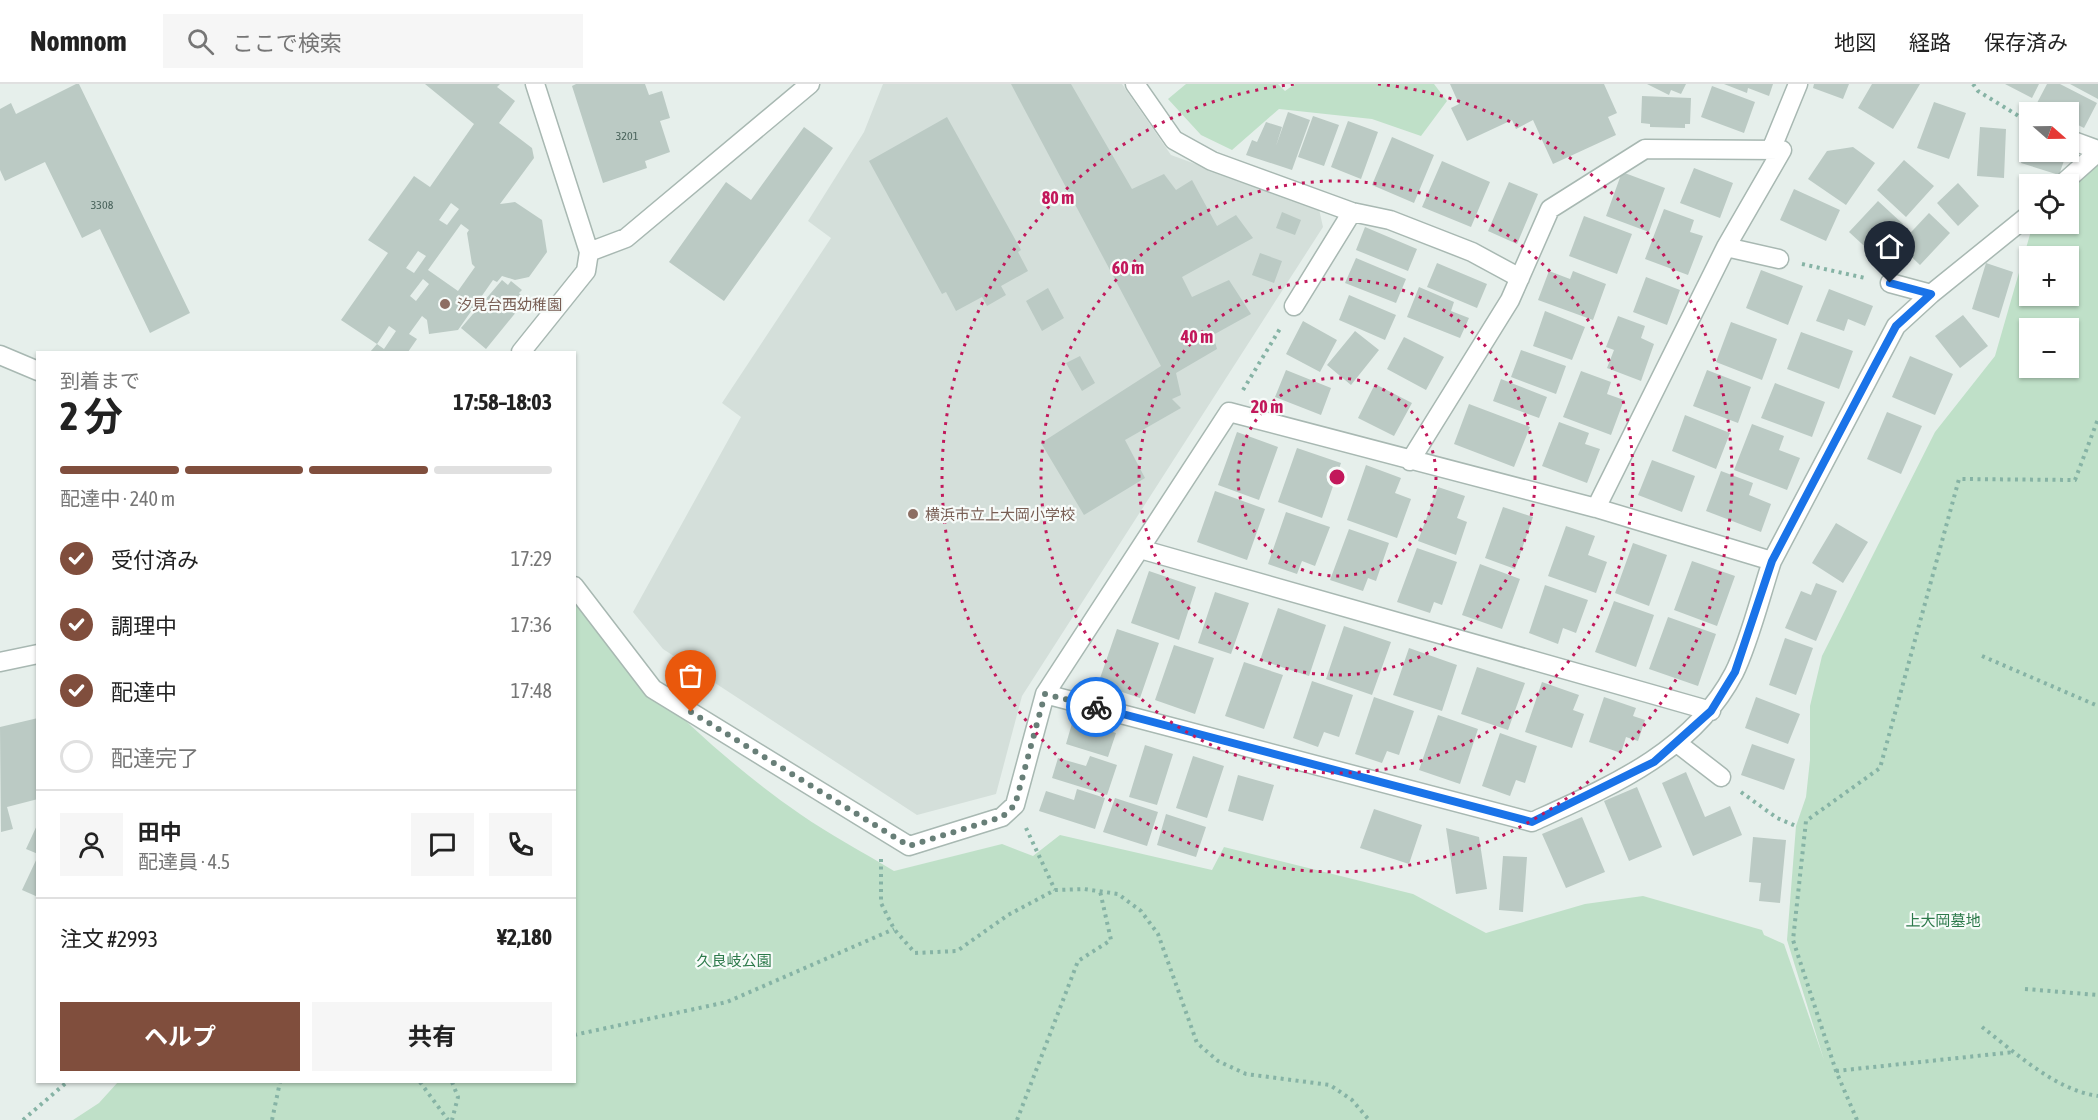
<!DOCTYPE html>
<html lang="ja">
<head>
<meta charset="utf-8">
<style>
  body { margin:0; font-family:"Asap Condensed","Noto Sans JP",sans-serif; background:#f6f6f6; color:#222; height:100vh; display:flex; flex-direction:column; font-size:22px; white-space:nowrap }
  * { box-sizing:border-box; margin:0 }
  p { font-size:20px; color:#767676 }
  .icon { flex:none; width:33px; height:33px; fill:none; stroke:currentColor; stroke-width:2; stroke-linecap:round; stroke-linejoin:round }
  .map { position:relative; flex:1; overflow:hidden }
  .drawer { position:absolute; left:36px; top:267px; width:540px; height:732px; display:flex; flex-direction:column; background:#fff; border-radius:0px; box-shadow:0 2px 4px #0004 }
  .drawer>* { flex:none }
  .needle { width:39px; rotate:110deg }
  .tools { position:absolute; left:2019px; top:18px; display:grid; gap:12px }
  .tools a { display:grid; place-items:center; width:60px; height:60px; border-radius:0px; background:#fff; box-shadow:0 2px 4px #0004; font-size:30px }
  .pin { position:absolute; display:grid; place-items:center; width:51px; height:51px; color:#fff; margin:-62px -26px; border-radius:50% 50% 50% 0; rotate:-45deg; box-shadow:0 0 6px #0007 }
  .pin .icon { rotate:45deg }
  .courier { position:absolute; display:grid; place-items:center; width:60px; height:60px; margin:-30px; border:4px solid #1a73e8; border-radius:50%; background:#fff; color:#222; box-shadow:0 2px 8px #0007 }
  .summary em { font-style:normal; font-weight:700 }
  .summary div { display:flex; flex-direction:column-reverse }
  .summary { display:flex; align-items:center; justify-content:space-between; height:102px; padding:0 24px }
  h1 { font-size:39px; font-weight:700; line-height:45px }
  .bar { display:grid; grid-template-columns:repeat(4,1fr); gap:9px 6px; align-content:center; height:72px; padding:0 24px }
  .bar i { height:8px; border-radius:4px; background:#e0e0e0 }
  .bar .selected { background:#804e3d }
  .bar p { grid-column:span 4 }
  .line { display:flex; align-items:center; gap:15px; padding:0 24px; border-top:2px solid #e0e0e0 }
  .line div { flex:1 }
  .round { display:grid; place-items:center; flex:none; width:63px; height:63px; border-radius:0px; background:#f6f6f6 }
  ol { padding:0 24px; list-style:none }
  li { display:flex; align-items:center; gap:18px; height:66px }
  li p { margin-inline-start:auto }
  li .icon { padding:6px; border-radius:50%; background:#804e3d; color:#fff; stroke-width:4 }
  li:last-child { color:#767676 }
  li i { width:33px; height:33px; border:3px solid #e0e0e0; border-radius:50% }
  .action { display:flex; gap:12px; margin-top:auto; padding:12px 24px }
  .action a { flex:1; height:69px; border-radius:0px; background:#804e3d; color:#fff; font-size:24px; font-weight:700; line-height:69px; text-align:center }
  .action a+a { background:#f6f6f6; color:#222 }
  header { display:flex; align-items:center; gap:36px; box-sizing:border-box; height:84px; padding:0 30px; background:#fff; border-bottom:2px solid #e0e0e0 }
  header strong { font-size:28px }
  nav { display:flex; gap:33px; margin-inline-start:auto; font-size:21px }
  .search { width:420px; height:54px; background:#f6f6f6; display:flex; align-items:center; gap:15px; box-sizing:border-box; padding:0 21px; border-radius:0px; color:#767676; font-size:22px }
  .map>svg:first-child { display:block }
</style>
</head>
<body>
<header>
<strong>Nomnom</strong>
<div class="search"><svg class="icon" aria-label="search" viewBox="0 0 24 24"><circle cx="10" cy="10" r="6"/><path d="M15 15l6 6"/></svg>ここで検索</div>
<nav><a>地図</a><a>経路</a><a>保存済み</a></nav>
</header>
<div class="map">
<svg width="2098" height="1036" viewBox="0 0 2098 1036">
  <rect width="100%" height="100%" fill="#e6efeb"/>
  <path fill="#d4dfda" d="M 883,0 L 1122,0 L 1171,71 L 1319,125 L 1323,143 L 1022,612 L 996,710 L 917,731 L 663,565 L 633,528 L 741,333 L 722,319 L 831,154 L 808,137 L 864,48 Z"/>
  <path fill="#bfe0c8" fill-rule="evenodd" d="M 1186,0 L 1278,0 L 1285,7 L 1295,0 L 1434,0 L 1447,17 L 1421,52 L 1372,35 L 1279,25 L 1232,66 L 1201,51 L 1168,15 Z
    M 2098,76 L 2098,1036 L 73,1036 L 99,1019 L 118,998 L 574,998 L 575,518 C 640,597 715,671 800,730 C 830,751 863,768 894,787 L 1002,760 L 1033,772 L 1060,751 L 1212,786 L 1224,763 L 1413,810 L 1486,849 L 1585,820 L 1643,812 L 1762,846 L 1764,851 L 1784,860 L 1824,976 L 1787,856 L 1796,742 L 1806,713 L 1810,676 L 1810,622 L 1822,572 L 1935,348 L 1995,272 L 2033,140 L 2068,140 L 2069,106 ZM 2030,172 L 2068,172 L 2068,212 L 2030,212 ZM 2030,244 L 2068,244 L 2068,284 L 2030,284 Z"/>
  <path fill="#bbcac4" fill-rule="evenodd" d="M 76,0 L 79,0 L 190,229 L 150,249 L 100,145 L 82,154 L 45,78 L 5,97 L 0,86 L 0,25 L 11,19 L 16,30 Z
    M 425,0 L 500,0 L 497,3 L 515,17 L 499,39 L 532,64 L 534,74 L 500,120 L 515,118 L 542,136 L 547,168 L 529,193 L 515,196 L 502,192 L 497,198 L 493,196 L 458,246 L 429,250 L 427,236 L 422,232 L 409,250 L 417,255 L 408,268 L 370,268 L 377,260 L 384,265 L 396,247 L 389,242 L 377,260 L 341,236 L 388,169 L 368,156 L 414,92 L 430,103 L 474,40 ZM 451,119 L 459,125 L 447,141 L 439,136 ZM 461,140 L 469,146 L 467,149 L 472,180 L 475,183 L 458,207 L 428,186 ZM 418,167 L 426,172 L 414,189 L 406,184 ZM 423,195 L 429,200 L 416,217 L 410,212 Z
    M 576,0 L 645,0 L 649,11 L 662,7 L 670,34 L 660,37 L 670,68 L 645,77 L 647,84 L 603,99 L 572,2 Z
    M 1011,0 L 1071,0 L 1132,105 L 1164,90 L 1176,106 L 1192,96 L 1217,142 L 1236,131 L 1253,154 L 1182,193 L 1192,213 L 1229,196 L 1251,230 L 1213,251 L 1217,265 L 1176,289 L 1181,311 L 1172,315 L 1181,324 L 1125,356 L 1145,394 L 1084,431 L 1041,359 L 1161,282 Z
    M 1450,0 L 1604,0 L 1617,29 L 1608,33 L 1616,51 L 1553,80 L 1533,36 L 1516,45 L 1512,36 L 1467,57 L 1451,24 L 1459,20 Z
    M 1647,0 L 1686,0 L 1681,10 L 1671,6 L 1669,11 Z
    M 1724,0 L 1773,0 L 1769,12 L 1748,4 L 1747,9 Z
    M 1814,0 L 1849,0 L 1843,15 L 1813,4 Z
    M 1872,0 L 1920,0 L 1893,45 L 1858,24 Z
    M 2005,0 L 2039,0 L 2032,14 Z
    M 2047,0 L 2060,0 L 2097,19 L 2084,44 L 2068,36 L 2068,28 L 2054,28 L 2037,19 Z
    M 2070,0 L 2098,0 L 2098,15 Z
    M 1712,2 L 1755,18 L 1744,49 L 1701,33 Z
    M 1642,12 L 1691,14 L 1690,40 L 1685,40 L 1685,44 L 1650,43 L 1650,40 L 1641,39 Z
    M 1934,18 L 1966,29 L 1949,75 L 1917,64 Z
    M 1288,28 L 1310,36 L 1292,86 L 1246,71 L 1252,56 L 1257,58 L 1266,38 L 1282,43 L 1276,62 Z
    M 1313,32 L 1339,41 L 1324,82 L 1298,73 Z
    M 947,33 L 1021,166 L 1018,168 L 1028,187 L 1001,202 L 1006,211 L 987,222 L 982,213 L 956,227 L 946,208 L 942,210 L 869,77 Z
    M 1348,37 L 1378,48 L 1361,95 L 1331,83 Z
    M 804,43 L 833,64 L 724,217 L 669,178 L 726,98 L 751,116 Z
    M 1980,43 L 2006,45 L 2004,94 L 1977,92 Z
    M 1392,53 L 1434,71 L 1414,119 L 1372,101 Z
    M 2029,53 L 2030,68 L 2067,68 L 2059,91 L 2021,79 Z
    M 1853,63 L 1875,79 L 1846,121 L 1808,95 L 1827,67 Z
    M 1904,76 L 1934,102 L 1906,133 L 1877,106 Z
    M 1442,77 L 1490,98 L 1471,143 L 1422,123 Z
    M 1694,84 L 1733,99 L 1720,134 L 1680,119 Z
    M 1622,88 L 1665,104 L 1649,148 L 1606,132 Z
    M 1509,98 L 1538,110 L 1517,160 L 1488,147 Z
    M 1958,99 L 1979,122 L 1958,142 L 1937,119 Z
    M 1794,105 L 1840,126 L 1826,157 L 1780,136 Z
    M 1878,117 L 1903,140 L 1874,171 L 1849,148 Z
    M 1664,125 L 1694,136 L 1690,148 L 1703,152 L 1688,191 L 1645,175 Z
    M 1282,128 L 1301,136 L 1295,151 L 1276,144 Z
    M 1929,129 L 1950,149 L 1920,181 L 1899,161 Z
    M 1584,132 L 1632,150 L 1617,190 L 1569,172 Z
    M 1365,143 L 1417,165 L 1408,187 L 1356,166 Z
    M 1260,169 L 1282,177 L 1274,199 L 1252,191 Z
    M 1356,174 L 1406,195 L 1396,219 L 1345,199 Z
    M 1437,179 L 1487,200 L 1477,224 L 1427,203 Z
    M 1986,179 L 2013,188 L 1999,234 L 1972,225 Z
    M 1761,186 L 1803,202 L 1788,241 L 1746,224 Z
    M 1549,187 L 1570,195 L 1573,187 L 1606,200 L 1593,236 L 1538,216 Z
    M 1646,193 L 1680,206 L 1667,241 L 1633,228 Z
    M 502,196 L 508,201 L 511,197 L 522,206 L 519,209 L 526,216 L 486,265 L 461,244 Z
    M 1419,203 L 1454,218 L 1451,227 L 1469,234 L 1460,254 L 1407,233 Z
    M 1048,204 L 1064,234 L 1042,247 L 1026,217 Z
    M 1829,205 L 1873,222 L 1865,242 L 1848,235 L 1844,247 L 1816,237 Z
    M 1349,211 L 1396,231 L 1385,256 L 1339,236 Z
    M 1545,227 L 1585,243 L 1572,276 L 1533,262 Z
    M 1963,231 L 1988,262 L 1960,284 L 1935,252 Z
    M 1618,232 L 1645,242 L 1641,254 L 1654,260 L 1641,297 L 1607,284 L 1614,266 L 1606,263 Z
    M 1303,237 L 1337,256 L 1320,288 L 1286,270 Z
    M 1731,238 L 1777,255 L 1762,296 L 1716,278 Z
    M 1355,247 L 1379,266 L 1351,301 L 1327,281 Z
    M 1801,248 L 1853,267 L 1839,305 L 1787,285 Z
    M 1404,253 L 1444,273 L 1426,306 L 1387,285 Z
    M 1521,266 L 1566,282 L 1556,310 L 1511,293 Z
    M 1080,272 L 1095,299 L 1082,307 L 1066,279 Z
    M 1910,272 L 1953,290 L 1935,331 L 1892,313 Z
    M 1286,286 L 1331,304 L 1321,331 L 1275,313 Z
    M 1707,286 L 1751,303 L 1738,339 L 1693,322 Z
    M 1581,287 L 1611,298 L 1607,310 L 1624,316 L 1611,351 L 1563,333 Z
    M 1501,295 L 1547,313 L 1539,334 L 1493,317 Z
    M 1775,299 L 1825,318 L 1812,353 L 1761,334 Z
    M 1375,300 L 1412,319 L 1394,352 L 1358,334 Z
    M 1469,320 L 1530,343 L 1514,383 L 1454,360 Z
    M 1887,328 L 1922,342 L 1901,390 L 1867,375 Z
    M 1685,331 L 1730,349 L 1716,385 L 1672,367 Z
    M 1559,338 L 1589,349 L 1585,360 L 1600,365 L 1587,399 L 1542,382 Z
    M 1752,340 L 1784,352 L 1779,366 L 1800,374 L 1787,406 L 1734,386 Z
    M 1237,348 L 1278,363 L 1259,416 L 1218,401 Z
    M 1297,364 L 1341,379 L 1322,434 L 1278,418 Z
    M 1652,376 L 1695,392 L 1682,428 L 1638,411 Z
    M 1366,381 L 1401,394 L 1395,409 L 1411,415 L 1397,454 L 1347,436 Z
    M 1721,387 L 1753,399 L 1749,411 L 1771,420 L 1761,448 L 1706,427 Z
    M 1438,403 L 1465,412 L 1457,434 L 1467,438 L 1456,471 L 1418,457 Z
    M 1215,407 L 1265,425 L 1247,476 L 1197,458 Z
    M 1503,423 L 1533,433 L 1515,485 L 1485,474 Z
    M 1286,428 L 1330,443 L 1315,482 L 1302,477 L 1297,490 L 1268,480 Z
    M 1836,439 L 1868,458 L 1843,499 L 1812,479 Z
    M 1566,442 L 1595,452 L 1588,471 L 1607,478 L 1596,509 L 1548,492 Z
    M 1349,445 L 1389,459 L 1376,497 L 1368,494 L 1363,507 L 1330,496 Z
    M 1633,459 L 1667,471 L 1649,522 L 1615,509 Z
    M 1417,464 L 1457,478 L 1442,521 L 1434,518 L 1430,529 L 1397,518 Z
    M 1692,477 L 1735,492 L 1717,542 L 1674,526 Z
    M 1480,480 L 1520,495 L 1502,545 L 1462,531 Z
    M 1149,487 L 1196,503 L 1179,556 L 1131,539 Z
    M 1816,499 L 1837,507 L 1816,557 L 1785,544 L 1801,507 L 1811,511 Z
    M 1545,501 L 1588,516 L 1576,549 L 1563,544 L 1558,560 L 1529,549 Z
    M 1215,508 L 1249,519 L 1231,570 L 1198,559 Z
    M 1614,517 L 1654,531 L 1636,583 L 1595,568 Z
    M 1278,524 L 1326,541 L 1309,592 L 1260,576 Z
    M 1668,533 L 1716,550 L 1698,602 L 1649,585 Z
    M 1344,542 L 1391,558 L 1372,611 L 1326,595 Z
    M 1117,545 L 1159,559 L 1140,614 L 1098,600 Z
    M 1785,554 L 1813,564 L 1796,611 L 1769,601 Z
    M 1174,561 L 1214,574 L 1195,630 L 1155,616 Z
    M 1409,564 L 1457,581 L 1442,627 L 1393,611 Z
    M 1244,578 L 1283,591 L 1264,645 L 1225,632 Z
    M 1477,583 L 1525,599 L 1508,646 L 1461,630 Z
    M 1312,597 L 1353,611 L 1339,653 L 1324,648 L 1318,663 L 1293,654 Z
    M 1542,598 L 1579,611 L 1573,626 L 1584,630 L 1572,664 L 1525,648 Z
    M 1374,613 L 1414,627 L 1399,671 L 1387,667 L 1382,679 L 1355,670 Z
    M 1604,613 L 1636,624 L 1633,632 L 1645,636 L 1638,657 L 1626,653 L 1621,669 L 1589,658 Z
    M 1756,613 L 1800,630 L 1788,660 L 1745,644 Z
    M 1438,631 L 1478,645 L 1460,700 L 1419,686 Z
    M 38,634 L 38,715 L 7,723 L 13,745 L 1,748 L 0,643 Z
    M 1073,636 L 1116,649 L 1108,673 L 1066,660 Z
    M 1500,649 L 1537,662 L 1525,699 L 1516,696 L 1510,712 L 1482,702 Z
    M 1752,660 L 1795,675 L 1784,706 L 1741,691 Z
    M 1145,661 L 1173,670 L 1157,721 L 1129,713 Z
    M 1090,672 L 1117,681 L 1107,711 L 1052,694 L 1058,674 L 1086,682 Z
    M 1193,672 L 1224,682 L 1207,734 L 1176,724 Z
    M 1686,688 L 1705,733 L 1730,722 L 1742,751 L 1693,772 L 1662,699 Z
    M 1238,691 L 1274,701 L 1263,737 L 1228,727 Z
    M 1637,703 L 1662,763 L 1629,777 L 1604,717 Z
    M 1077,705 L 1105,714 L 1095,745 L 1039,727 L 1046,707 L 1074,716 Z
    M 1115,714 L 1158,728 L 1147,762 L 1103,748 Z
    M 1374,725 L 1422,741 L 1409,780 L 1360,764 Z
    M 1166,730 L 1206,743 L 1196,773 L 1157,761 Z
    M 1582,733 L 1605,788 L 1566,804 L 1542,750 Z
    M 38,739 L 38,770 L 26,765 Z
    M 1446,744 L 1479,753 L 1487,805 L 1456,810 Z
    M 1753,753 L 1786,756 L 1780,819 L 1759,817 L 1761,799 L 1749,798 Z
    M 38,772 L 38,813 L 22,806 Z
    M 1503,772 L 1527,773 L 1523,828 L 1499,826 Z"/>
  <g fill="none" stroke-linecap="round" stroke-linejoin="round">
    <g stroke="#a8b8b2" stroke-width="21">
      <path id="minor" d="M 1135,0 L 1174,56 L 1212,77 L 1352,128 L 1390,136 L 1472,168 L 1520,194
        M 2068,55 L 2098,66
        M 1771,66 L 1798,0
        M 2062,100 L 2098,68
        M 1726,163 L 1779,175
        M 589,168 L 626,154 L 810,0
        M 1890,199 L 1931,210
        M 1294,222 L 1352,128
        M 521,268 L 586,187 L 589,168 L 535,0
        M 0,271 L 38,287
        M 1410,377 L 1510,216 L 1550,125 L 1645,65 L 1782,66 L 1726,163 L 1596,424
        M 1140,465 L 1711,627
        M 1772,477 L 1896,242 L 1931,210 L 2030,130
        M 574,502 L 653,605 L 909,762 L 1002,733 L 1015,721 L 1045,610 L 1229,328 L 1596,424 L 1772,477 C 1761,510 1749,559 1734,589 C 1693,668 1609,703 1532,738 L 1045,610
        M 0,578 L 38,570
        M 1677,659 L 1721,693"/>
    </g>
    <path stroke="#86b3a5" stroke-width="4" stroke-dasharray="3 4.5" stroke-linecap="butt" d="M 1973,0 L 1978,7 L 2030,39
      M 1802,180 L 1865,194
      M 1243,306 L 1281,243
      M 1982,572 L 2098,622
      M 1741,708 L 1777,734 L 1796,742
      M 1026,744 L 1055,806
      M 881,775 L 881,819 L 894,845 L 915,869 L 957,867 L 1008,831 L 1055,806 L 1084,805 L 1118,810 L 1141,827 L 1158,850 L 1197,959 L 1218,977 L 1246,990 L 1330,1001 L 1352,1016 L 1369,1036
      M 2025,905 L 2098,911
      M 1982,943 C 2016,969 2055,1006 2098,1012
      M 574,951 L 727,918 L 894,845
      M 1836,987 L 2014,968
      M 420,998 L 448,1036
      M 452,998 L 458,1013 L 452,1036
      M 23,1036 L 67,998
      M 272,1036 L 280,998
      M 1017,1036 L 1078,877 L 1111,856 L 1100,807
      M 1857,1036 L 1836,987 L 1793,856 L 1806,737 L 1880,684 L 1959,395 L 2075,396 L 2098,335"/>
    <use href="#minor" stroke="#fff" stroke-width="18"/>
  </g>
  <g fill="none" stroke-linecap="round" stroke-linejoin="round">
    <path stroke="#687f78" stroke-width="6" stroke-dasharray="0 10.8" d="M 691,628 L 909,762 L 1002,733 L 1015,721 L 1045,610 L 1096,623"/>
    <path stroke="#1a73e8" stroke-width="8" d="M 1096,623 L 1532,738 L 1654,678 L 1711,627 L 1735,588 L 1772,477 L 1875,281 L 1896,242 L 1931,210 L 1890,199"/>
  </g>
  <g fill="none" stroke="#c2185b" stroke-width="3" stroke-dasharray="3 6">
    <circle cx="1337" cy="393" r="99"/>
    <circle cx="1337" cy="393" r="198"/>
    <circle cx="1337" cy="393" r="296"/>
    <path d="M1378 0A395 395 0 1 1 1296 0"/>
  </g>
  <g fill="#8d6e63" stroke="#f7fbf9" stroke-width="2">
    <circle cx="445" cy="220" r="6"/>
    <circle cx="913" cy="430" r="6"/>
  </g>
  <g text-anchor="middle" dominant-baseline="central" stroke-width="4.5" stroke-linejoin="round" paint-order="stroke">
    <g font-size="12" fill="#4a645c">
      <text x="627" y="52">3201</text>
      <text x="102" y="121">3308</text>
    </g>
    <g font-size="15" fill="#785e54" stroke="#f7fbf9" text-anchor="start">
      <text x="457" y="220">汐見台西幼稚園</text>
      <text x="925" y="430">横浜市立上大岡小学校</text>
    </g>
    <g font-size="15" fill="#2d7a4b" stroke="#f7fbf9">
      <text x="1943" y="836">上大岡墓地</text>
      <text x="734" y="876">久良岐公園</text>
    </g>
  </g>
  <circle cx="1337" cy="393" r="9" fill="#c2185b" stroke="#f7fbf9" stroke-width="3"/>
  <g font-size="18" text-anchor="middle" font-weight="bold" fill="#c2185b" stroke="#f7fbf9" stroke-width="4.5" stroke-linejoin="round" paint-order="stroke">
    <text x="1058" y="120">80 m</text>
    <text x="1128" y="190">60 m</text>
    <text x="1197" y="259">40 m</text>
    <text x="1267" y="329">20 m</text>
  </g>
</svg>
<div class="tools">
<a><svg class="needle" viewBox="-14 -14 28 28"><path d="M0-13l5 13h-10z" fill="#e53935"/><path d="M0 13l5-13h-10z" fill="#767676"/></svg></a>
<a><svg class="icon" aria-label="locate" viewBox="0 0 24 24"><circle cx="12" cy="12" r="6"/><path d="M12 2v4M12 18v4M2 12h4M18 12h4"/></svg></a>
<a>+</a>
<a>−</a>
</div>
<div class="pin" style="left:691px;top:628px;background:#ea580c"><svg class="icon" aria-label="bag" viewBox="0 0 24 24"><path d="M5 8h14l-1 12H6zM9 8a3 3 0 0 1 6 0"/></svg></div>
<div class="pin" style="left:1890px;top:199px;background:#1f2937"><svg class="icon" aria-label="home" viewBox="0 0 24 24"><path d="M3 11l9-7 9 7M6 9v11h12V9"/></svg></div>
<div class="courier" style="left:1096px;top:623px"><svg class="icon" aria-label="bike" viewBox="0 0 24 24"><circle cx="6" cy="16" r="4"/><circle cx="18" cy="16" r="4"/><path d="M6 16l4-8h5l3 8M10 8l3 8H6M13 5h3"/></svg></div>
<section class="drawer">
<div class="summary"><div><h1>2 分</h1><p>到着まで</p></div><em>17:58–18:03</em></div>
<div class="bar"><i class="selected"></i><i class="selected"></i><i class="selected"></i><i></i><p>配達中 · 240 m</p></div>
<ol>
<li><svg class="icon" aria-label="check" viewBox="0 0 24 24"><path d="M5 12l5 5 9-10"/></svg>受付済み<p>17:29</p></li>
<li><svg class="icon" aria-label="check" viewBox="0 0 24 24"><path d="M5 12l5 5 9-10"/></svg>調理中<p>17:36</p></li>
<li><svg class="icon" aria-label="check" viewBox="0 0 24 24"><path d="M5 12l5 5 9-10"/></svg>配達中<p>17:48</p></li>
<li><i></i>配達完了</li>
</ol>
<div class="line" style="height:108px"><a class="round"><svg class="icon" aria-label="person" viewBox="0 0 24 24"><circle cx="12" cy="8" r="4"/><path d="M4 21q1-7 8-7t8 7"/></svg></a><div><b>田中</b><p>配達員 · 4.5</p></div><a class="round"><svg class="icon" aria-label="chat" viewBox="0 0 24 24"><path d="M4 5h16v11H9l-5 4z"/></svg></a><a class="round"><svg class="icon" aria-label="phone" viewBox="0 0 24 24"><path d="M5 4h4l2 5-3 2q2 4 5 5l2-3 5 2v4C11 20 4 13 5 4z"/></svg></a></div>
<div class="line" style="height:78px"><div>注文 #2993</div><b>¥2,180</b></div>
<div class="action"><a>ヘルプ</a><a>共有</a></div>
</section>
</div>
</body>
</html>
